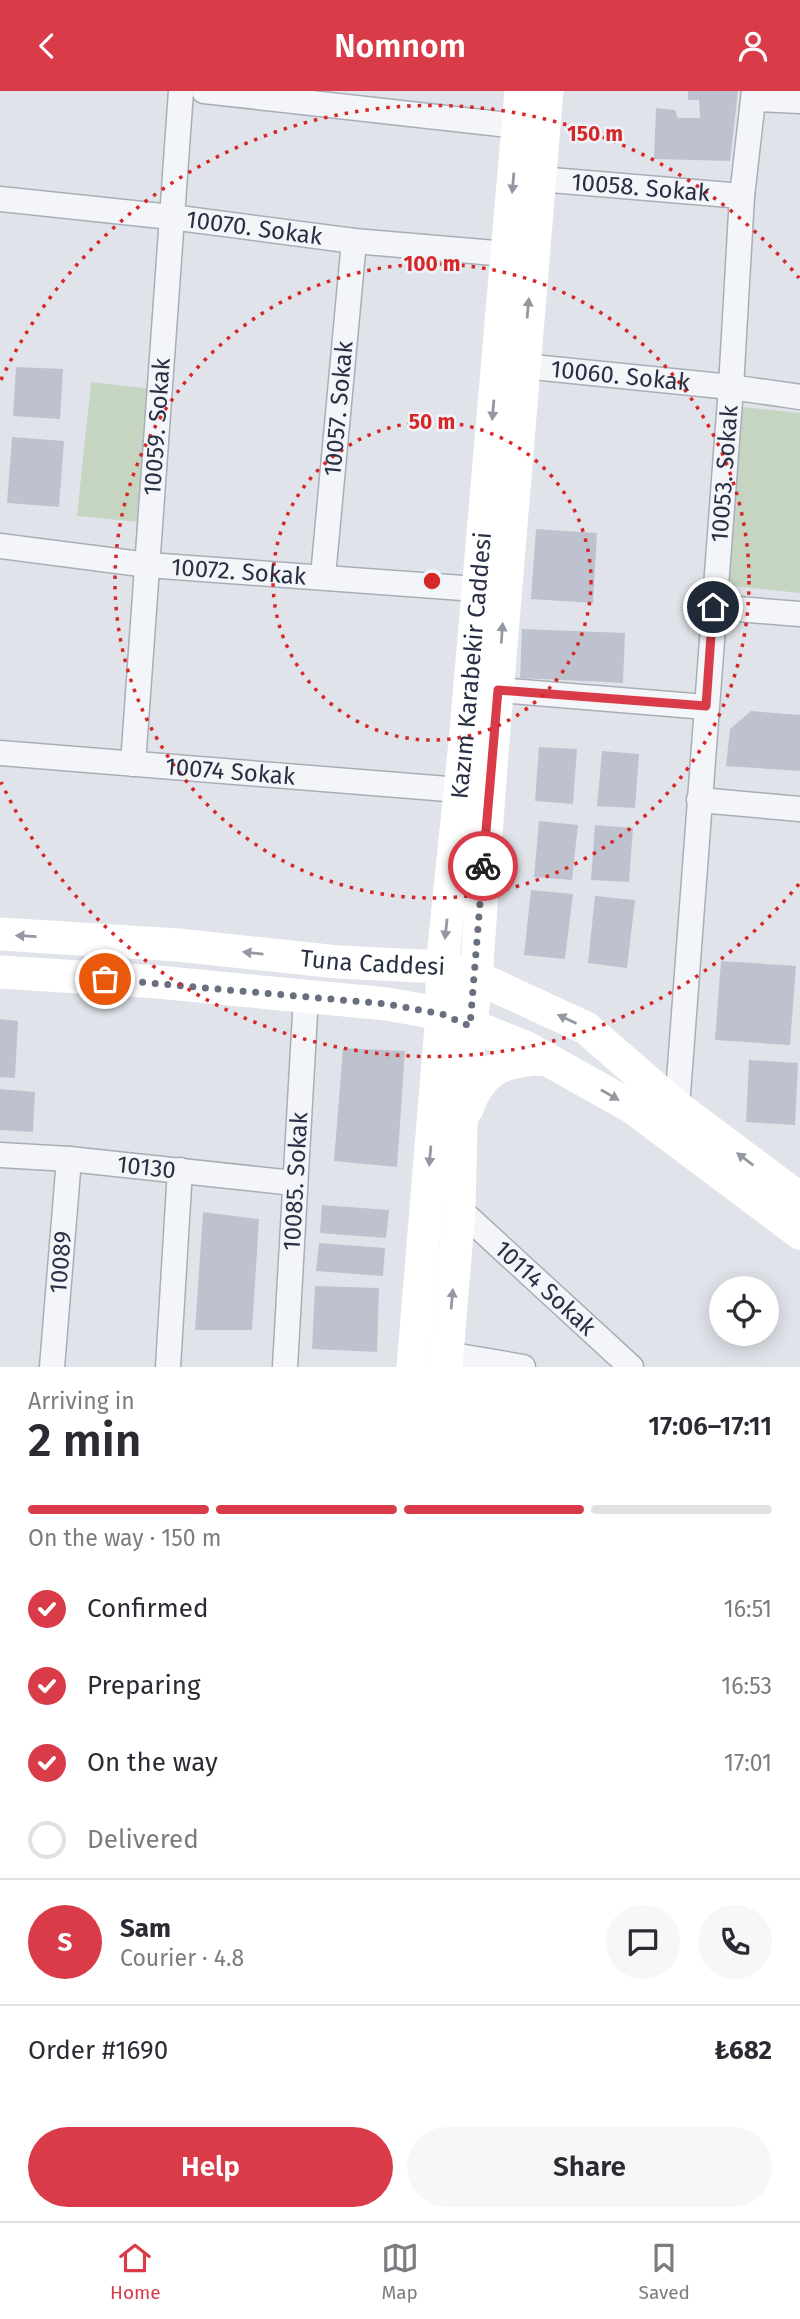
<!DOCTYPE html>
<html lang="en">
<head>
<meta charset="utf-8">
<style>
  body { margin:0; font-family:"Fira Sans",sans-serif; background:#f7f7f7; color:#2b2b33; height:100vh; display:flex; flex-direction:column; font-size:26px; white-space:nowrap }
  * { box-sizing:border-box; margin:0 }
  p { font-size:23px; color:#7c7c81 }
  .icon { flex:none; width:38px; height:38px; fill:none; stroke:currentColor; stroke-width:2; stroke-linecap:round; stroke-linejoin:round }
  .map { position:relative; height:1276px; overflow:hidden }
  .details { display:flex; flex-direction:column; background:#fff; flex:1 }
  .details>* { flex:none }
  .tools { position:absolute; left:709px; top:1185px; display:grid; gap:14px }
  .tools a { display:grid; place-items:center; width:70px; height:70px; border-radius:50%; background:#fff; box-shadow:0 4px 18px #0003; font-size:35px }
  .pin { position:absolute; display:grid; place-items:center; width:60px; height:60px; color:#fff; margin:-30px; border:4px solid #fff; border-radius:50%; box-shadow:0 2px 7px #0007 }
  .courier { position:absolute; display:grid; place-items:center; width:70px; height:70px; margin:-35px; border:5px solid #da3b48; border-radius:50%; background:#fff; color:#222; box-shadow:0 2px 9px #0007 }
  .head em { font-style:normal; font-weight:600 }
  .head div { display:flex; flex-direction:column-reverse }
  .head { display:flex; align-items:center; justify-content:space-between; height:119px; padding:0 28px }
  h1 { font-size:46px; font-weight:600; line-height:52px }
  .bar { display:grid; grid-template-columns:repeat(4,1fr); gap:10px 7px; align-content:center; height:84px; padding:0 28px }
  .bar i { height:9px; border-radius:5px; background:#e1e1e2 }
  .bar .active { background:#da3b48 }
  .bar p { grid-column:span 4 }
  .line { display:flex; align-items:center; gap:18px; padding:0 28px; border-top:2px solid #e1e1e2 }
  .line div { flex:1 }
  .round { display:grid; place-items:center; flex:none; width:74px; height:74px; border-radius:37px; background:#f7f7f7 }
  ol { padding:0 28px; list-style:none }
  li { display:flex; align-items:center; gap:21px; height:77px }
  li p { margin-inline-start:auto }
  li .icon { padding:7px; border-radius:50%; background:#da3b48; color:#fff; stroke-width:4 }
  li:last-child { color:#7c7c81 }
  li i { width:38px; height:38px; border:4px solid #e1e1e2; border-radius:50% }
  .primary-button { display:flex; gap:14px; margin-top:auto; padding:14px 28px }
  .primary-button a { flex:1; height:80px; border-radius:42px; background:#da3b48; color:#fff; font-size:28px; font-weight:600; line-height:80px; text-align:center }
  .primary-button a+a { background:#f7f7f7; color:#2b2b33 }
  header { display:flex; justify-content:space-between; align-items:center; height:91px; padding:0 28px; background:#da3b48; color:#fff; font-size:32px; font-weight:600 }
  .menu { display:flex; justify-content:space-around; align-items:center; height:98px; border-top:2px solid #e1e1e2; background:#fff; font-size:19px; color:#7c7c81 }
  .menu a { display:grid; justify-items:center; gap:4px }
  .menu .active { color:#da3b48 }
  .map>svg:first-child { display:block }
</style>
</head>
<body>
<header><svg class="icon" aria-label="back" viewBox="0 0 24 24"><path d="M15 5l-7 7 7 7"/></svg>Nomnom<svg class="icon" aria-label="person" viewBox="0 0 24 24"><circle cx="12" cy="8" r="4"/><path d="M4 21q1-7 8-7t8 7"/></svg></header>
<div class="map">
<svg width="800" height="1276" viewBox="0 0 800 1276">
  <rect width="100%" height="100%" fill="#e0e4ea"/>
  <path fill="#c5d5c1" d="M 91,291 L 152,298 L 139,431 L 77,425 Z
    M 742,316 L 800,322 L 800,502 L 724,494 Z"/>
  <path fill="#bdc2ce" d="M 688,0 L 738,0 L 730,70 L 654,68 L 656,17 L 675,19 L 678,27 L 700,27 L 699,9 L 688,9 Z
    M 16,276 L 63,278 L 60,328 L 13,325 Z
    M 12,346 L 64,350 L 59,416 L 7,412 Z
    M 536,438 L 597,442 L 593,512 L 531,508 Z
    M 522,538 L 625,542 L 623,592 L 520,587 Z
    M 751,620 L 800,624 L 800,680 L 726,675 L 730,638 Z
    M 539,656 L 577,658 L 573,713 L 535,710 Z
    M 602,660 L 639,663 L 635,717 L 597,715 Z
    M 539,730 L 578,734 L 572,789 L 534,786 Z
    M 595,734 L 633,737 L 629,791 L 591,789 Z
    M 531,799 L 573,803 L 565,868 L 524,864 Z
    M 595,805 L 635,809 L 627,877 L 588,872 Z
    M 721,870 L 796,875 L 790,954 L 715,949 Z
    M 0,928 L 18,930 L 15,987 L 0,986 Z
    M 343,957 L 405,960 L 397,1076 L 334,1070 Z
    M 749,969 L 798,972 L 795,1034 L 746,1031 Z
    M 0,998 L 35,1001 L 33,1041 L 0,1039 Z
    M 322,1114 L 389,1119 L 386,1147 L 320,1142 Z
    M 203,1121 L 259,1128 L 252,1239 L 195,1239 Z
    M 319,1152 L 385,1157 L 383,1185 L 316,1180 Z
    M 315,1195 L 379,1197 L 377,1261 L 312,1258 Z"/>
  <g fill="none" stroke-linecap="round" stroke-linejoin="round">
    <g stroke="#a8aeb8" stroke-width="27">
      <g id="street">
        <path d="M 204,0 L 518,35"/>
        <path d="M 754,8 L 800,10"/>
        <path id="s1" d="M 539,88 L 742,105"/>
        <path id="s2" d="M 0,108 L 171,126 L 354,150 L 507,163"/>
        <path id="s3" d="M 523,275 L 731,296 L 800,306"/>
        <path id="s4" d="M 0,455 L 148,474 L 476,498"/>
        <path id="s5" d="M 323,485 L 354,150"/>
        <path d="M 713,516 L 800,523"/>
        <path d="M 498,599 L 706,616"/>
        <path id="s6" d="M 0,662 L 460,699"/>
        <path id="s7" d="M 133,673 L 181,0"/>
        <path d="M 699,709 L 800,718"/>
        <path id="s8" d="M 677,1016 L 731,296 L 742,105 L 754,0"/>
        <path id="s9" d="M 0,1064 L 69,1068 L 294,1092"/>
        <path id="s10" d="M 459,1118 L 631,1276"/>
        <path d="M 447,1263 L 523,1276"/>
        <path id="s11" d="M 52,1276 L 69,1068"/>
        <path d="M 168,1276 L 180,1079"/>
        <path id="s12" d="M 285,1276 L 306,905"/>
      </g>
    </g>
    <use href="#street" stroke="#f3f5f8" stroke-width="24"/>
    <g stroke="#fff" stroke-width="33">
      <path id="s13" d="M 0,843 L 178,854 L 338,871 L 442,876 L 476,886 L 586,937 L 677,1016 L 800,1108"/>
      <path d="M 0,881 L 157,891 L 313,906 L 387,913 L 442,923 L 525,956 L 632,1016 L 800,1142"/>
      <path d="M 467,1018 C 481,977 505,968 547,968"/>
      <path id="s14" d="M 413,1276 L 442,923 L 442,876 L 465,652 L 521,0"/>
      <path d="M 446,1276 L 459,1118 L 461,1033 L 476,886 L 491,674 L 547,0"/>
    </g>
  </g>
  <defs><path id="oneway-solid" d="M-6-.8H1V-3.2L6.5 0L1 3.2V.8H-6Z" transform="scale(1.75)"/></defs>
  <g fill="#9398a2">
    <use href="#oneway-solid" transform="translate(513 92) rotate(95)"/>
    <use href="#oneway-solid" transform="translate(528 217) rotate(-85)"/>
    <use href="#oneway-solid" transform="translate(493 319) rotate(95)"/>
    <use href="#oneway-solid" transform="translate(502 542) rotate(-86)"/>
    <use href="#oneway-solid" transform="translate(446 838) rotate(96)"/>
    <use href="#oneway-solid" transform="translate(26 845) rotate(-177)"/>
    <use href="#oneway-solid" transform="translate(253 862) rotate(-174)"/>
    <use href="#oneway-solid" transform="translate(567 928) rotate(-155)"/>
    <use href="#oneway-solid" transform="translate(610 1004) rotate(30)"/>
    <use href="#oneway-solid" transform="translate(430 1065) rotate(95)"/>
    <use href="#oneway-solid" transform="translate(745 1068) rotate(-143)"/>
    <use href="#oneway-solid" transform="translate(452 1208) rotate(-85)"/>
  </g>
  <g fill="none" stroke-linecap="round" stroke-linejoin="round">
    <path stroke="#686f7e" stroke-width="7" stroke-dasharray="0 12.6" d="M 105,888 L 387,913 L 442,923 L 470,935 L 483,775"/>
    <path stroke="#da3b48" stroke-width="9" d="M 483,775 L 498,599 L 706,615 L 713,516"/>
  </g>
  <g fill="none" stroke="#d62828" stroke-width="3.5" stroke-dasharray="3.5 7">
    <circle cx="432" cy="490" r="159"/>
    <circle cx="432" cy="490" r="317"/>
    <path d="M799 793A476 476 0 0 1 1 691M1 289A476 476 0 0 1 799 187"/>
  </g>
  <g text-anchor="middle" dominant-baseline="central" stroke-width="5" stroke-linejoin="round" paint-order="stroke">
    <g font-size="24" fill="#273044" stroke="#f0f3f8">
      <text stroke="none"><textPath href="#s1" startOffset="102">10058. Sokak</textPath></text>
      <text stroke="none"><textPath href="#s2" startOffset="256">10070. Sokak</textPath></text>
      <text stroke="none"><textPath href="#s3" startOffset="98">10060. Sokak</textPath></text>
      <text stroke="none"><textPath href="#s5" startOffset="168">10057. Sokak</textPath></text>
      <text stroke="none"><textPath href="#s7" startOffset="338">10059. Sokak</textPath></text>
      <text stroke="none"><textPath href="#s8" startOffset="635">10053. Sokak</textPath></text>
      <text stroke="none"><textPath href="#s4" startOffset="240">10072. Sokak</textPath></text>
      <text stroke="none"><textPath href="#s14" startOffset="704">Kazım Karabekir Caddesi</textPath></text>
      <text stroke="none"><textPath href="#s6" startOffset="231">10074 Sokak</textPath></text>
      <text stroke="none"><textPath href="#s13" startOffset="374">Tuna Caddesi</textPath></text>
      <text stroke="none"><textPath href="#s9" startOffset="147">10130</textPath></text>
      <text stroke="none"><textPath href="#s12" startOffset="186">10085. Sokak</textPath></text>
      <text stroke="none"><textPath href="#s11" startOffset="105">10089</textPath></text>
      <text stroke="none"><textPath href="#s10" startOffset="117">10114 Sokak</textPath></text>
    </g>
  </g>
  <circle cx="432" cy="490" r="10" fill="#d62828" stroke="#f0f3f8" stroke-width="3.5"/>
  <g font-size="21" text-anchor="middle" font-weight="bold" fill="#d62828" stroke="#f0f3f8" stroke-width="5" stroke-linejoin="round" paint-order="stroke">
    <text x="595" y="50">150 m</text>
    <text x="432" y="180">100 m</text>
    <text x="432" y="338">50 m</text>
  </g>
</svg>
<div class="tools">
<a><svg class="icon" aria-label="locate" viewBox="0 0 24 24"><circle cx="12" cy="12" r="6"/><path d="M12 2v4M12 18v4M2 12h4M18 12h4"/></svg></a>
</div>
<div class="pin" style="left:105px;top:888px;background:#ea580c"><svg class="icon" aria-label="bag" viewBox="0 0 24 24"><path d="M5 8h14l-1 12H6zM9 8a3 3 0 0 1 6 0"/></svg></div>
<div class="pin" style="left:713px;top:516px;background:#1f2937"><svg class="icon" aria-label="home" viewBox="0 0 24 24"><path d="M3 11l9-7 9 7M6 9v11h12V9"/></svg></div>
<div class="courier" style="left:483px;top:775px"><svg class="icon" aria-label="bike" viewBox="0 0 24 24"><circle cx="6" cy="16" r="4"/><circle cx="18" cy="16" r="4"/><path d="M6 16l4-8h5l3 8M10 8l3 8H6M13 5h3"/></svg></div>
</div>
<section class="details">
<div class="head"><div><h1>2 min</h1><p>Arriving in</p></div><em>17:06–17:11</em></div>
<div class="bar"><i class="active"></i><i class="active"></i><i class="active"></i><i></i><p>On the way · 150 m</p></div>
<ol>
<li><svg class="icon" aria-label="check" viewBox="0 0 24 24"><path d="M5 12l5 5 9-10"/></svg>Confirmed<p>16:51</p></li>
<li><svg class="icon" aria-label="check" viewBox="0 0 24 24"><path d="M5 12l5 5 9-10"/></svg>Preparing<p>16:53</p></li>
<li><svg class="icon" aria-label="check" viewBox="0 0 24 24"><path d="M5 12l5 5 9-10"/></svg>On the way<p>17:01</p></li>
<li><i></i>Delivered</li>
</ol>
<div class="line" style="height:126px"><b class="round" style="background:#da3b48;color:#fff">S</b><div><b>Sam</b><p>Courier · 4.8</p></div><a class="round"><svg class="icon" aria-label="chat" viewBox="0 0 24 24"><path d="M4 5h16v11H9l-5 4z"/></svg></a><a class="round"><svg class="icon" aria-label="phone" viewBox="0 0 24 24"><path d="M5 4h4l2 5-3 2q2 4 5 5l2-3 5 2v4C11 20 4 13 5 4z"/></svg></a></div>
<div class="line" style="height:91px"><div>Order #1690</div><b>₺682</b></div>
<div class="primary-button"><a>Help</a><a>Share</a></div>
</section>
<nav class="menu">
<a class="active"><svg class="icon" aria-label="home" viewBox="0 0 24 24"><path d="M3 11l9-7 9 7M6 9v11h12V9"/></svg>Home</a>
<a><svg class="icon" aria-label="map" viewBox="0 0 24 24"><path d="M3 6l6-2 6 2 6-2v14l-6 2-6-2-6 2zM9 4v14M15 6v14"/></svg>Map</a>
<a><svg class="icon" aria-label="saved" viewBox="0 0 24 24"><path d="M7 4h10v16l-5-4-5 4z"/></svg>Saved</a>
</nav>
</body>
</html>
